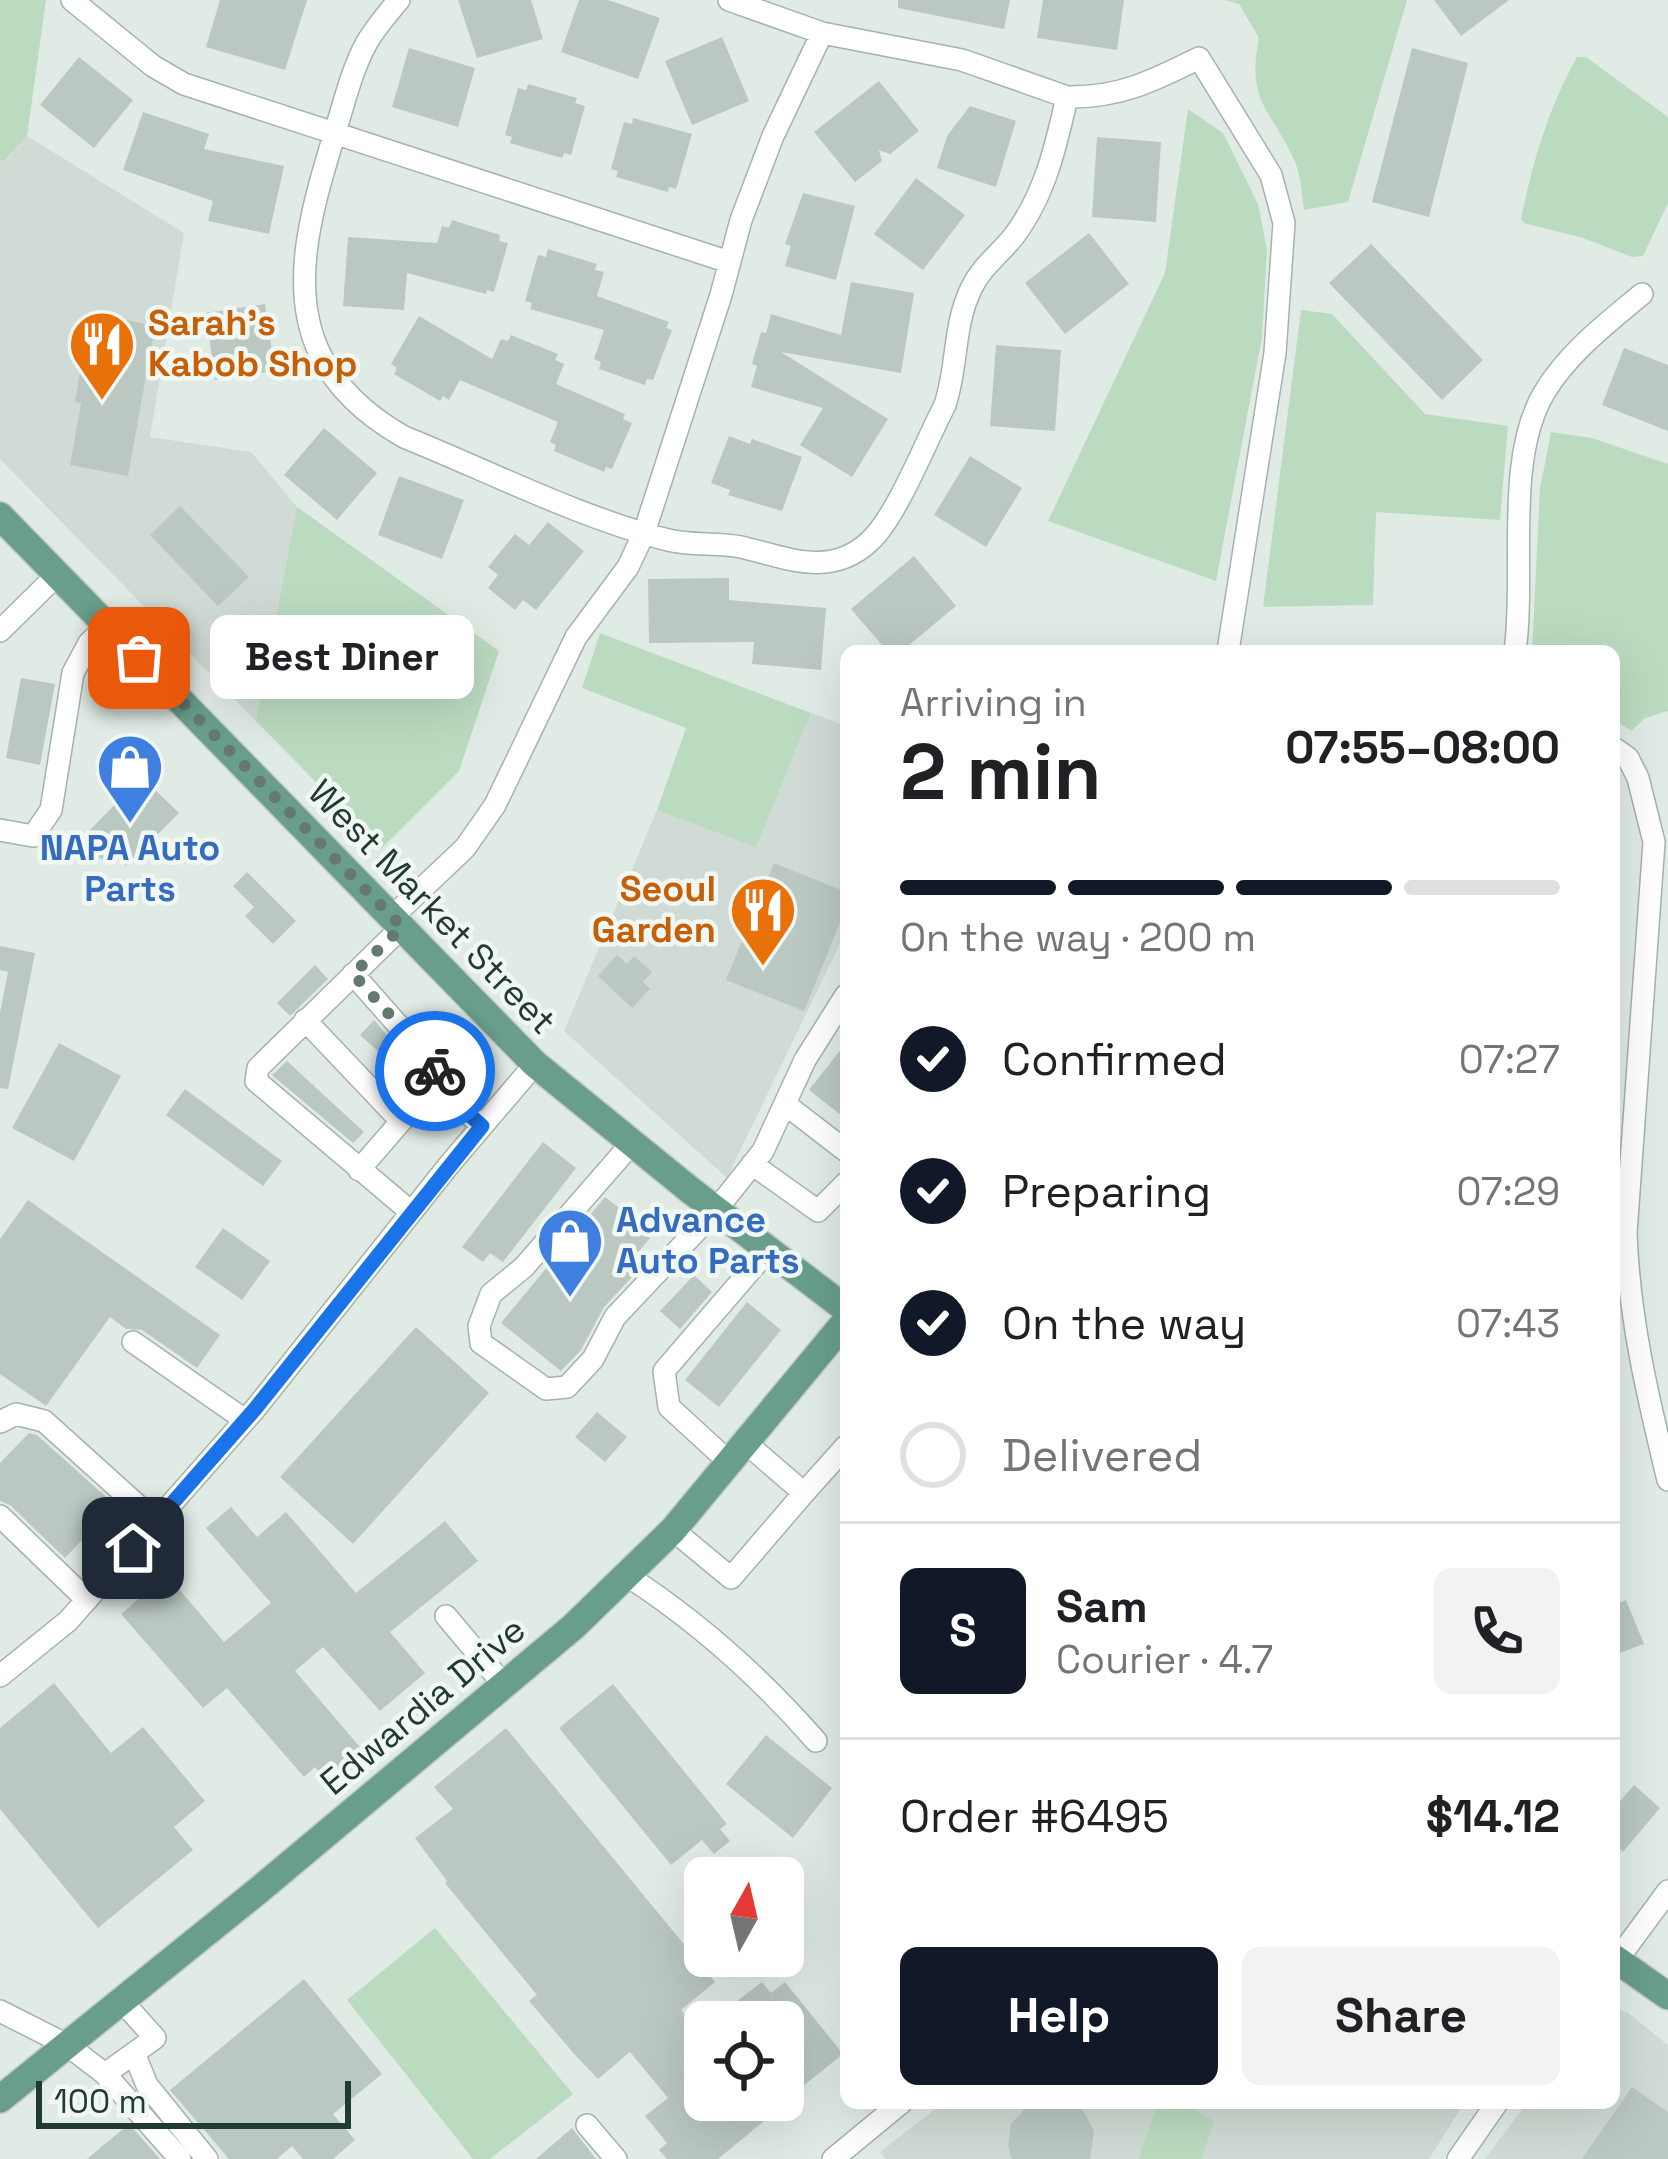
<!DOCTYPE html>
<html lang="en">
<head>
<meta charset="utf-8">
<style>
  body { margin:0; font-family:"Space Grotesk",sans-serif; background:#f2f2f2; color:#202124; height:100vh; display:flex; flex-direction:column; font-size:45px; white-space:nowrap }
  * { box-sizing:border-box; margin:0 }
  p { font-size:39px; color:#757577 }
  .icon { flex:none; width:66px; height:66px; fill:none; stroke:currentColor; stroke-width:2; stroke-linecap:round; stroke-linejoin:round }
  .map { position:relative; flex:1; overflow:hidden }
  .panel { position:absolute; left:840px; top:645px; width:780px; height:1464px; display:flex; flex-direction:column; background:#fff; border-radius:18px; box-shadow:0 12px 48px #0002 }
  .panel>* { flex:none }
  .needle { width:78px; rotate:8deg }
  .tools { position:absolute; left:684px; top:1857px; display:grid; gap:24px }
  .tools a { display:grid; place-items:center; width:120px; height:120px; border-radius:18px; background:#fff; box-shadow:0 12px 48px #0002; font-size:60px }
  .scale { position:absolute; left:36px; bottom:30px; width:315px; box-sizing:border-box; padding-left:12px; border:6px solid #223b31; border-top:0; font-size:33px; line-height:42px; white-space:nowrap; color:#223b31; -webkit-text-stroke:9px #f1f8f4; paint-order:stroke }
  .pin { position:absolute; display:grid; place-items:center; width:102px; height:102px; color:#fff; margin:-51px; border-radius:24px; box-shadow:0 6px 18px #0006 }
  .courier { position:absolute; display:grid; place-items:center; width:120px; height:120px; margin:-60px; border:9px solid #1a73e8; border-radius:50%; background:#fff; color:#222; box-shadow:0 3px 15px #0007 }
  .bubble { position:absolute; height:84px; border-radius:18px; background:#fff; box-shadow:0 12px 48px #0002; font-size:39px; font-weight:800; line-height:84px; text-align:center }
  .overview em { font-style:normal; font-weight:800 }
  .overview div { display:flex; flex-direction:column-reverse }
  .overview { display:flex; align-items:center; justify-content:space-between; height:204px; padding:0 60px }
  h1 { font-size:78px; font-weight:800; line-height:90px }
  .bar { display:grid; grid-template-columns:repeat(4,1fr); gap:18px 12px; align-content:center; height:144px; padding:0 60px }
  .bar i { height:15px; border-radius:9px; background:#e0e0e0 }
  .bar .on { background:#111827 }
  .bar p { grid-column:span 4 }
  .line { display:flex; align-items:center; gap:30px; padding:0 60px; border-top:3px solid #e0e0e0 }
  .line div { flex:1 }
  .round { display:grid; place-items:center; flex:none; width:126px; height:126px; border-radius:18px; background:#f2f2f2 }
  ol { padding:0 60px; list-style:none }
  li { display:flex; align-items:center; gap:36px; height:132px }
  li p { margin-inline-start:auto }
  li .icon { padding:12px; border-radius:50%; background:#111827; color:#fff; stroke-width:4 }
  li:last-child { color:#757577 }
  li i { width:66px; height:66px; border:6px solid #e0e0e0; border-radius:50% }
  .cta { display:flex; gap:24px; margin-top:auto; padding:24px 60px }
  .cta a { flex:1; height:138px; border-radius:18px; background:#111827; color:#fff; font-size:48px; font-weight:800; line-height:138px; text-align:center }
  .cta a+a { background:#f2f2f2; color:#202124 }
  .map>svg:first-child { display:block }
</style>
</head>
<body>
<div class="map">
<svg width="1668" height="2159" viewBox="0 0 1668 2159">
  <rect width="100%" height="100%" fill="#e1ebe5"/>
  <path fill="#cfdbd4" d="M 27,136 L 184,233 L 150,437 L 251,452 L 297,507 L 256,721 L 0,459 L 0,160 L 4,162 Z
    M 811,713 L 846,726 L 846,931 L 727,1178 L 564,1031 L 657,810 L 756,846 Z
    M 1614,2009 L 1627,2012 L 1668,2045 L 1668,2159 L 1485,2159 L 1527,2103 L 1614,2103 Z
    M 943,2103 L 1158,2103 L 1138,2159 L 886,2159 L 880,2152 Z
    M 1182,2103 L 1464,2103 L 1429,2159 L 1202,2159 L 1214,2120 Z"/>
  <path fill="#bbdbc0" d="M 0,0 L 46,0 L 27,136 L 3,162 L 0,160 Z
    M 1225,0 L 1407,0 L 1348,202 L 1304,210 C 1302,195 1301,176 1295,162 C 1271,108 1246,104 1259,38 L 1239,4 Z
    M 1577,57 L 1586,57 L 1668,117 L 1668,203 L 1643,256 L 1632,257 L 1583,238 L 1524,223 L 1521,219 C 1533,161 1548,109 1577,57 Z
    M 1188,109 L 1223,133 L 1258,204 L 1267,249 L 1262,337 L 1216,581 L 1048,521 L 1165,273 Z
    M 1301,310 L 1332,314 L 1425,414 L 1508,426 L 1500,520 L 1376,512 L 1373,605 L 1263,607 Z
    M 1551,432 L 1592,438 L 1668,464 L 1668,711 L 1645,718 L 1631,731 L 1614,719 L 1614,651 L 1532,651 L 1540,489 Z
    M 297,507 L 499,651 L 459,771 L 381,849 L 256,721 Z
    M 600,633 L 811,713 L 756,847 L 657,810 L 686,728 L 582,688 Z
    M 435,1928 L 573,2094 L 490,2159 L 473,2159 L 347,2000 Z
    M 1158,2103 L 1182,2103 L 1214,2120 L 1202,2159 L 1138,2159 Z"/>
  <path fill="#bac8c1" d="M 220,0 L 307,0 L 285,70 L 206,47 Z
    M 458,0 L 531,0 L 543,39 L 477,58 Z
    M 579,0 L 608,0 L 660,18 L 638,79 L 561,52 Z
    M 898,0 L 1010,0 L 1004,29 L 898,8 Z
    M 1043,0 L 1124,0 L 1117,50 L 1037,38 Z
    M 1434,0 L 1509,0 L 1461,36 Z
    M 722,37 L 749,101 L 692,125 L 665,61 Z
    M 409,48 L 475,68 L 458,127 L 392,107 Z
    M 1412,48 L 1468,63 L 1429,217 L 1372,202 Z
    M 79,57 L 133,100 L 94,148 L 40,105 Z
    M 879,81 L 919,131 L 890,154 L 879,150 L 882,161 L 855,182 L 814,132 Z
    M 528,84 L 577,98 L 575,103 L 585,106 L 571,155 L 564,153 L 562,158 L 510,143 L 512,137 L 505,135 L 518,88 L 526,90 Z
    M 970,106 L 1016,121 L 996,187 L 937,168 L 947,136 Z
    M 143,112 L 209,134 L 204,149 L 284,166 L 269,234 L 208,221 L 213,201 L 123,170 Z
    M 633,118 L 692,134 L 676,189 L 669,187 L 668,192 L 616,177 L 618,171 L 611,169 L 624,122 L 632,124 Z
    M 1097,137 L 1161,142 L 1156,222 L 1092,217 Z
    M 916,178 L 965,215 L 923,270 L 874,234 Z
    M 803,193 L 855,206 L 836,280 L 785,266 L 791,246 L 785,244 Z
    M 452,220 L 500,235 L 499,241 L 508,243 L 494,292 L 487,290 L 486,294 L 407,273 L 404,310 L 343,306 L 348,237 L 437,243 L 442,226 L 449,228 Z
    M 1089,233 L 1129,284 L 1065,334 L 1025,283 Z
    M 1371,244 L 1483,360 L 1442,400 L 1329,283 Z
    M 548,249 L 597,264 L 595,270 L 604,272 L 597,296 L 669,322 L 666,328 L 672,330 L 653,380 L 647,379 L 645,385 L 599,369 L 601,362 L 594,359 L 604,330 L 530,309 L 532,303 L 525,301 L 538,255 L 546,257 Z
    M 851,282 L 914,293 L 901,373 L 781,352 L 888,419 L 852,477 L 800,445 L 823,408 L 751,387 L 757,366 L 752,364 L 761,332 L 766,333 L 771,314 L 841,335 Z
    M 265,304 L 275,371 L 215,380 L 206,313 Z
    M 419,316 L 492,359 L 501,339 L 508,341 L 511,335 L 558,354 L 555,360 L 564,364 L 556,384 L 625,414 L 623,419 L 632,423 L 612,469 L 606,467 L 604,472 L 554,451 L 556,445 L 550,442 L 558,422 L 460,380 L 449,400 L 443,396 L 440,401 L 394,374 L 397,368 L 391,364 Z
    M 126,320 L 155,326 L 128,476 L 70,465 L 81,403 L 75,402 L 80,372 L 92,374 L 99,338 L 122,342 Z
    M 996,345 L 1061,350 L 1055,431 L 990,426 Z
    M 1624,348 L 1668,365 L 1668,431 L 1602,405 Z
    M 324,428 L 377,473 L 337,520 L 284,475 Z
    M 729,436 L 750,444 L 752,439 L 802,457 L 782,511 L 728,495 L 730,490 L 711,483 Z
    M 970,456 L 1022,488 L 986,547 L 934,515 Z
    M 399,476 L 464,500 L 442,559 L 378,535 Z
    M 180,506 L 249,577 L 218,606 L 150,535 Z
    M 548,522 L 584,551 L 536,610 L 523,600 L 515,610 L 488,588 L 498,575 L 488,567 L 515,534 L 529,545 Z
    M 914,556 L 956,606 L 902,651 L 887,651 L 851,609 Z
    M 729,578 L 729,600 L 826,608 L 821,670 L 752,664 L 754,642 L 649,643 L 648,579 Z
    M 21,678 L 55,684 L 40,765 L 6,758 Z
    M 142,777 L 179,813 L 126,866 L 113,854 L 105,863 L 81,839 Z
    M 774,863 L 846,892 L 846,908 L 804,1011 L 726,980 Z
    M 247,872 L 296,921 L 273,944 L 245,916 L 254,907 L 233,886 Z
    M 0,946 L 35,953 L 8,1089 L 0,1088 L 0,1013 L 8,972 L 0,970 Z
    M 617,955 L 627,964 L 634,956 L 652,972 L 643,982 L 650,989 L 632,1008 L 598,976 Z
    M 315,965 L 328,979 L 290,1016 L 277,1003 Z
    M 374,1020 L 411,1063 L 402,1073 L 360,1035 Z
    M 59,1043 L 121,1076 L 74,1161 L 12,1128 Z
    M 846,1043 L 846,1119 L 809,1090 Z
    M 287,1061 L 364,1132 L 353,1143 L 272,1075 Z
    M 185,1089 L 282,1161 L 263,1186 L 166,1115 Z
    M 543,1142 L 576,1168 L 503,1262 L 490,1253 L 483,1262 L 462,1247 Z
    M 605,1197 L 653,1234 L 626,1268 L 634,1275 L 604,1307 L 581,1350 L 561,1371 L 501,1323 Z
    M 28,1200 L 220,1335 L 197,1368 L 142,1330 L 126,1329 L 110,1317 L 46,1406 L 0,1374 L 0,1239 Z
    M 223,1228 L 270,1261 L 242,1300 L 195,1267 Z
    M 694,1275 L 712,1292 L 680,1329 L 660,1311 Z
    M 747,1302 L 781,1330 L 719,1407 L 685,1380 Z
    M 416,1327 L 489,1393 L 353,1544 L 280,1477 Z
    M 597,1412 L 627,1437 L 605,1462 L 575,1437 Z
    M 29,1433 L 37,1435 L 115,1505 L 65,1558 L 10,1505 L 0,1501 L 0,1463 Z
    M 231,1507 L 257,1537 L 286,1512 L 356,1593 L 445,1521 L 478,1561 L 390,1632 L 425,1673 L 380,1711 L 323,1647 L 295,1671 L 365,1753 L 329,1783 L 315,1767 L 304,1777 L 227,1688 L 203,1708 L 121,1614 L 167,1575 L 224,1642 L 271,1603 L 206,1528 Z
    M 1626,1600 L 1644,1644 L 1614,1655 L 1614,1605 Z
    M 54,1683 L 111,1753 L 143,1727 L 205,1801 L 174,1827 L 193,1850 L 98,1928 L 0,1809 L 0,1728 Z
    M 613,1684 L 727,1824 L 720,1829 L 730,1841 L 714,1854 L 702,1840 L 671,1865 L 559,1728 Z
    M 506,1728 L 715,1982 L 681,2010 L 705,2040 L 705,2100 L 755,2100 L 769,2117 L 718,2159 L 667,2159 L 659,2150 L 667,2143 L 645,2116 L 668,2098 L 630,2052 L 598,2079 L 576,2056 L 529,2001 L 537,1995 L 445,1883 L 447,1881 L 415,1838 L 453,1809 L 434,1787 Z
    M 766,1735 L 832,1788 L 793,1838 L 726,1784 Z
    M 1634,1785 L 1660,1808 L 1623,1852 L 1614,1844 L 1614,1808 Z
    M 304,1979 L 382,2074 L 333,2114 L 355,2140 L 333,2159 L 303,2159 L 292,2146 L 277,2159 L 229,2159 L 170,2090 Z
    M 762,1982 L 771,1993 L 785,1982 L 843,2054 L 798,2090 L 783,2071 L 783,2022 L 753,2022 L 736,2002 Z
    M 1632,2087 L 1668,2112 L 1668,2159 L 1582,2159 Z
    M 1030,2103 L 1072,2103 L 1084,2112 L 1094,2131 L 1090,2159 L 1012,2159 L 1008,2146 L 1011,2124 Z
    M 129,2124 L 160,2159 L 87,2159 Z
    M 572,2128 L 596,2159 L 536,2159 Z"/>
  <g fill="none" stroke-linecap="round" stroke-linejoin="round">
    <g stroke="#a4b3ab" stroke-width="24">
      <path id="minor" d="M 72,0 L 153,66 L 184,84 L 729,262
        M 399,0 C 387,14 375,28 366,44 C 353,68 346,96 338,122 C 317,194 285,282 320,354 C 338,391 369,417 404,437 C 486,470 583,519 668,540 C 691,546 717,542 741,547 C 785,557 830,579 870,541 C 897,516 926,441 945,405 C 958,366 953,324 972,287 C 982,266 1000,254 1014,236 C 1045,195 1056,146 1067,97 L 962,60 L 822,33
        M 1067,97 C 1119,98 1153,81 1199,58 L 1271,175 L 1284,223 L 1275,353 L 1228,651
        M 0,631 L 57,575
        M 1515,651 C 1526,574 1504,461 1544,393 C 1568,353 1606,324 1642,294
        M 1614,748 L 1628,758 L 1638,778 L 1654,842 L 1626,1233 C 1629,1318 1648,1398 1668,1480
        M 0,830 L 33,836 L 51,810 L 73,673 L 89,643 L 107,626
        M 392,917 L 465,848 L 495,805 L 576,637 L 628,567 L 644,533 L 721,295 L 741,220 L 773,136 L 822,33 L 729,0
        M 402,927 L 258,1068 L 256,1081 L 411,1212
        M 353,974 L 435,1067 L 435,1084 L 482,1126
        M 305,1020 L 401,1121
        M 785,1104 L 846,1151
        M 632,1143 L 524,1267 L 491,1294 L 479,1326 L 481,1343 L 546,1389 L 567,1387 L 593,1359 L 615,1317 L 716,1210 L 763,1151 L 805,1060 L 846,995
        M 752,1164 L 818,1211 L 846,1183
        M 359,1170 L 435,1082
        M 133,1342 L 245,1420
        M 0,1422 L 16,1414 L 44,1421 L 156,1522
        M 746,1443 L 804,1493 L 846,1446
        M 730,1463 L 669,1407 L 664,1371 L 768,1250
        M 0,1516 L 87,1600
        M 673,1530 L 731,1578 L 804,1493
        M 626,1575 C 699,1622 759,1676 816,1741
        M 446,1616 L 504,1685
        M 0,1676 L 68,1621 L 255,1409 L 449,1165 L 535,1064
        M 1614,1964 L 1668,1891
        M 0,2011 L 67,2045 L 105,2074 L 180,2159
        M 134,2053 L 147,2085 L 207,2159
        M 105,2074 L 155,2038 L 122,2001
        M 587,2125 L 616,2159
        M 833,2159 L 901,2103
        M 1458,2159 L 1497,2103"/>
    </g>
    <g stroke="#c1c8c5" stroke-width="30">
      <path id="major" d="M 0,516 L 535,1064 L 690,1190 L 846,1309
        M 1614,1958 L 1668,1996
        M 0,2099 L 259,1890 L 573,1627 L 673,1530 L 846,1321"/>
    </g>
    <use href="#minor" stroke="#fff" stroke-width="21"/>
    <use href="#major" stroke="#689e8a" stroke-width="27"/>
  </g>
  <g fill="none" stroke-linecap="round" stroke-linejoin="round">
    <path stroke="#657970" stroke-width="12" stroke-dasharray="0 21.6" d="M 139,658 L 402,927 L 353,974 L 417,1045 L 435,1071"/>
    <path stroke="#1a73e8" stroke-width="15" d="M 133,1548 L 255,1409 L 482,1126 L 435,1084 L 435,1071"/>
  </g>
  <defs>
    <g id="restaurant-pin" transform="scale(3.45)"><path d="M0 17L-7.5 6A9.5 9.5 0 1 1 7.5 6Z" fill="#e8710a" stroke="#f1f8f4"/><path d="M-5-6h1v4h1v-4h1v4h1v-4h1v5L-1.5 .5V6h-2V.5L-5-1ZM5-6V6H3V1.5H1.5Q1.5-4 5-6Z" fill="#fff"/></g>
    <g id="shop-pin" transform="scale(3.45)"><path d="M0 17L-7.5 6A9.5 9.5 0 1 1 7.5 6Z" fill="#3f7fe0" stroke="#f1f8f4"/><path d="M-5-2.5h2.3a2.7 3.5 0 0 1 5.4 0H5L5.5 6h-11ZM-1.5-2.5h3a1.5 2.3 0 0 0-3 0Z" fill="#fff"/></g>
  </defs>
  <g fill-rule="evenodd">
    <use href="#restaurant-pin" x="102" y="344"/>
    <use href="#shop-pin" x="130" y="767"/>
    <use href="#restaurant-pin" x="763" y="910"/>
    <use href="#shop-pin" x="570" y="1241"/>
  </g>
  <g text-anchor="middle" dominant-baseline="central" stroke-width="9" stroke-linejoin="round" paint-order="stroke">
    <g font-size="36" font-weight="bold" fill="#c56008" stroke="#f1f8f4" text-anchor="start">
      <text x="148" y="323">Sarah's<tspan x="148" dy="41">Kabob Shop</tspan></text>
      <text x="716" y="889" text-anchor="end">Seoul<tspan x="716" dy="41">Garden</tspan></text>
    </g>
    <g font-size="36" font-weight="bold" fill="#366cbe" stroke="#f1f8f4">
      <text x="130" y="848">NAPA Auto<tspan x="130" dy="41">Parts</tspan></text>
      <text x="616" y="1220" text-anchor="start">Advance<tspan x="616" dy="41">Auto Parts</tspan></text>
    </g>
    <g font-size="36" fill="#223b31" stroke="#f1f8f4">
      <text transform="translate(432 907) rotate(46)">West Market Street</text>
      <text transform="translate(423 1706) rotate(-40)">Edwardia Drive</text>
    </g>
  </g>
</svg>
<div class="tools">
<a><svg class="needle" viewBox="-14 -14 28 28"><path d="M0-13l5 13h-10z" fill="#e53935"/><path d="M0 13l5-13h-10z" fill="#757577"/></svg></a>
<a><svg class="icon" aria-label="locate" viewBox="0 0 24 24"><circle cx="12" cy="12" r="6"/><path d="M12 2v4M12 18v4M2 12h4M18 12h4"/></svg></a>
</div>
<div class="scale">100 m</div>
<div class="pin" style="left:139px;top:658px;background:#ea580c"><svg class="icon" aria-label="bag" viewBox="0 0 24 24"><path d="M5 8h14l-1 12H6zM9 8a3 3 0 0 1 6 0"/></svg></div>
<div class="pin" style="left:133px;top:1548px;background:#1f2937"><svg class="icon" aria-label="home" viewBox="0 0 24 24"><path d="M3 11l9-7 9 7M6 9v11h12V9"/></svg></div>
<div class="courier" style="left:435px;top:1071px"><svg class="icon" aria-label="bike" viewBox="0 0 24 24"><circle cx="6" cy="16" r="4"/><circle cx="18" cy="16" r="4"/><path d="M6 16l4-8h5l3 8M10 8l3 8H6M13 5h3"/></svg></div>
<div class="bubble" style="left:210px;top:615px;width:264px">Best Diner</div>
<section class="panel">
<div class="overview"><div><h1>2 min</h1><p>Arriving in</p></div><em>07:55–08:00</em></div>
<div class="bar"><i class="on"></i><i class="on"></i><i class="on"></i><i></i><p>On the way · 200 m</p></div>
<ol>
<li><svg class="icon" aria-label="check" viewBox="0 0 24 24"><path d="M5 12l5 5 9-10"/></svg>Confirmed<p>07:27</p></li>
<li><svg class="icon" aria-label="check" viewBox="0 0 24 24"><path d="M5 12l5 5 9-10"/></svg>Preparing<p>07:29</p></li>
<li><svg class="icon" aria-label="check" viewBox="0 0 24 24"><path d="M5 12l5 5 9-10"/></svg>On the way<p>07:43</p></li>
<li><i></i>Delivered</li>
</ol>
<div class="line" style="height:216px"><b class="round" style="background:#111827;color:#fff">S</b><div><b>Sam</b><p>Courier · 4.7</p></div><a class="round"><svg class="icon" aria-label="phone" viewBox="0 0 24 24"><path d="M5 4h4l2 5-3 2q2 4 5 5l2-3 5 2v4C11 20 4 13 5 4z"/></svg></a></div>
<div class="line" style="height:156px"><div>Order #6495</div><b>$14.12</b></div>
<div class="cta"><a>Help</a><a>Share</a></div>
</section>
</div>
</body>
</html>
